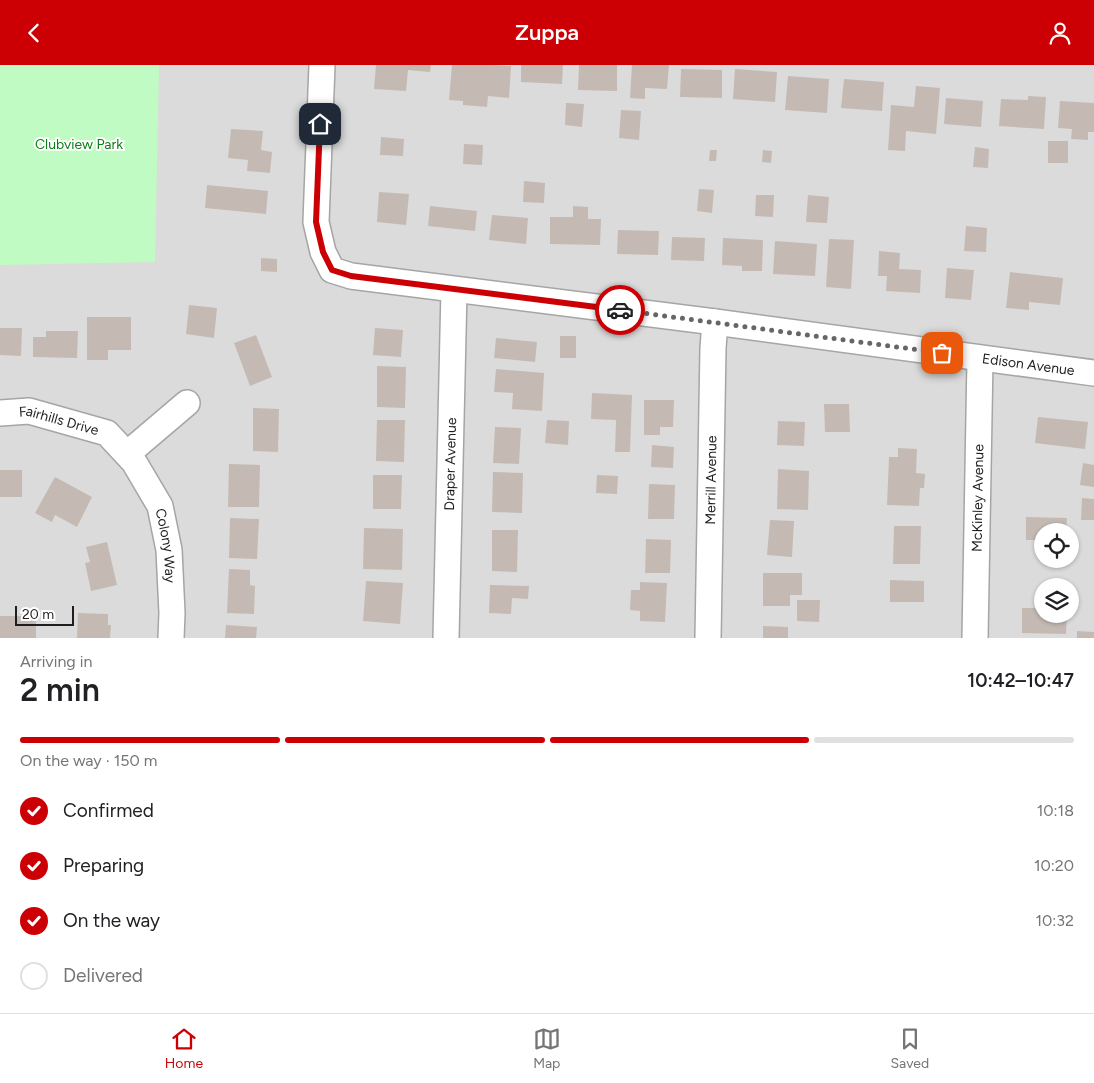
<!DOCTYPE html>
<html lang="en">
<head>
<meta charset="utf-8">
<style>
  body { margin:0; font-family:Figtree,sans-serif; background:#f2f2f2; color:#202124; height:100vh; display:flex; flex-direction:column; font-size:19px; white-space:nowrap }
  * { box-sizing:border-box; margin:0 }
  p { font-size:16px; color:#757577 }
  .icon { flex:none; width:28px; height:28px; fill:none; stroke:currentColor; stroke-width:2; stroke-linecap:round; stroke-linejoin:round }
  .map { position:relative; height:573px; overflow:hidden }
  .panel { display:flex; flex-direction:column; background:#fff; flex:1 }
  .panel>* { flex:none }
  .controls { position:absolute; left:1034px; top:458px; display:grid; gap:10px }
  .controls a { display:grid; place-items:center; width:45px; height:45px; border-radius:50%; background:#fff; box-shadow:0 1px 4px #0004; font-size:25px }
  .scale { position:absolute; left:15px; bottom:12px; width:59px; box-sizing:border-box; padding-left:5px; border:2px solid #1e1e1e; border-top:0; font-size:14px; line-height:18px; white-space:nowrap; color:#1e1e1e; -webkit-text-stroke:4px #fff; paint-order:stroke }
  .pin { position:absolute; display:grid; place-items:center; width:42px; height:42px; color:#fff; margin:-21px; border-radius:10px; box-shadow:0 2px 8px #0006 }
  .courier { position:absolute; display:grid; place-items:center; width:50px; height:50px; margin:-25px; border:4px solid #cc0004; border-radius:50%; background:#fff; color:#222; box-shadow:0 1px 6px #0007 }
  .summary em { font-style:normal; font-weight:600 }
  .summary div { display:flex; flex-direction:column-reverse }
  .summary { display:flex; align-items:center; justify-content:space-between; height:85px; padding:0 20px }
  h1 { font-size:32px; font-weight:600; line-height:38px }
  .bar { display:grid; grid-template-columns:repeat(4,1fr); gap:8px 5px; align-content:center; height:60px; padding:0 20px }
  .bar i { height:6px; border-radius:4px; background:#e0e0e0 }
  .bar .selected { background:#cc0004 }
  .bar p { grid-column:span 4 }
  ol { padding:0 20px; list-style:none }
  li { display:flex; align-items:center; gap:15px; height:55px }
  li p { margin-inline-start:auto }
  li .icon { padding:5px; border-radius:50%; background:#cc0004; color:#fff; stroke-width:4 }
  li:last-child { color:#757577 }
  li i { width:28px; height:28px; border:2px solid #e0e0e0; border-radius:50% }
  header { display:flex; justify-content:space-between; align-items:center; height:65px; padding:0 20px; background:#cc0004; color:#fff; font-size:22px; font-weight:600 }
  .dock { display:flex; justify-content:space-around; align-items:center; height:70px; border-top:1px solid #e0e0e0; background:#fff; font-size:14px; color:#757577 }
  .dock a { display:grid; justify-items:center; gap:2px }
  .dock .selected { color:#cc0004 }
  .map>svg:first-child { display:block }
</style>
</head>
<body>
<header><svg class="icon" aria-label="back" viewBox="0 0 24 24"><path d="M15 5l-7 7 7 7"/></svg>Zuppa<svg class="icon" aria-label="person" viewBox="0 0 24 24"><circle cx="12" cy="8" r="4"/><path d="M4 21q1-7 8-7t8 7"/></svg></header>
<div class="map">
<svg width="1094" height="573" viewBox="0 0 1094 573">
  <rect width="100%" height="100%" fill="#efebe3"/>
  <path fill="#dcdbdb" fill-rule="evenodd" d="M 0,0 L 1094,0 L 1094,573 L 0,573 ZM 1042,466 L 1070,466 L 1070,494 L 1042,494 ZM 1042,521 L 1070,521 L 1070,549 L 1042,549 Z"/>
  <path fill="#bffbc2" d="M 0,0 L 159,0 L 155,197 L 0,200 Z"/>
  <path fill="#c4bab3" d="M 376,0 L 431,0 L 430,7 L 408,5 L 406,26 L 374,24 Z
    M 452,0 L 494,0 L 511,1 L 509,33 L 488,31 L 487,42 L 463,40 L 463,36 L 449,35 Z
    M 521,0 L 563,0 L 562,19 L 521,17 Z
    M 579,0 L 617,0 L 617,26 L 578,25 Z
    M 632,0 L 669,0 L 667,24 L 645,23 L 645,34 L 630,33 Z
    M 681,4 L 722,5 L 722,33 L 680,32 Z
    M 735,4 L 777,7 L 775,37 L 733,34 Z
    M 788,11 L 829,14 L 827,48 L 785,45 Z
    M 844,14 L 884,17 L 882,46 L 841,43 Z
    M 916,21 L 940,23 L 936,69 L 906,66 L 905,86 L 888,85 L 891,40 L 914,42 Z
    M 1028,31 L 1046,32 L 1044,64 L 999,61 L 1001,34 L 1028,35 Z
    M 946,33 L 983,36 L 981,62 L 944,59 Z
    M 1060,36 L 1094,38 L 1094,67 L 1088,67 L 1088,75 L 1071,74 L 1072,64 L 1058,63 Z
    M 566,38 L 584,39 L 582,62 L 565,60 Z
    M 621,45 L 641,46 L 639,75 L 619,73 Z
    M 231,64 L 263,66 L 261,85 L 272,87 L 270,108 L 247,106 L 248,95 L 228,93 Z
    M 381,72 L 404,74 L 403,91 L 380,90 Z
    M 1048,76 L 1068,76 L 1068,98 L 1048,98 Z
    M 464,79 L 483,80 L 482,100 L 463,99 Z
    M 975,82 L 989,84 L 988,103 L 973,102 Z
    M 710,85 L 717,85 L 716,96 L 709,96 Z
    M 763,85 L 772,86 L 771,98 L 762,97 Z
    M 524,116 L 545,118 L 544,138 L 523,137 Z
    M 207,120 L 268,126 L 266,149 L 205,143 Z
    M 699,124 L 714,125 L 712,148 L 697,146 Z
    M 379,127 L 409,129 L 406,160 L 377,157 Z
    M 756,130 L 774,130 L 773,152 L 755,151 Z
    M 808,130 L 829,132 L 827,158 L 806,157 Z
    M 430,141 L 477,146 L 475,166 L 428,161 Z
    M 573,141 L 588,142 L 588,154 L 601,154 L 600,180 L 550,179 L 550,152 L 573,152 Z
    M 492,150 L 528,153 L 526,179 L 489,175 Z
    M 966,161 L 987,163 L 986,187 L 964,186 Z
    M 618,165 L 659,166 L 658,190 L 617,189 Z
    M 672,172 L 705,173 L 704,196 L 671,195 Z
    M 723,173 L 763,175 L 762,206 L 742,206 L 742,201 L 722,200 Z
    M 829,174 L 854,175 L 851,224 L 826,222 Z
    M 775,176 L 817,179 L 815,211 L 773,209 Z
    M 879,186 L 900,188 L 899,204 L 921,205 L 920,228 L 886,226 L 887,211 L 878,211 Z
    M 261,193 L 277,194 L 277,207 L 261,206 Z
    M 947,203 L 974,205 L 971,235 L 945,233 Z
    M 1010,207 L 1063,213 L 1060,240 L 1029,237 L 1029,245 L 1006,243 Z
    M 189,240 L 217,243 L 214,273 L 186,269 Z
    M 87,252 L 131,252 L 131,285 L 108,285 L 108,295 L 87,295 Z
    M 0,263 L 22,263 L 21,291 L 0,290 Z
    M 375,263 L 403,265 L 401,292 L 373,290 Z
    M 46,266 L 78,266 L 77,293 L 33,292 L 33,272 L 46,272 Z
    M 256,270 L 272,312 L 250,321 L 234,278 Z
    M 560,271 L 576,271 L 576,293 L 560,293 Z
    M 496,273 L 537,277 L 535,297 L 494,293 Z
    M 377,301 L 406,302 L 405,343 L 377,342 Z
    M 496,304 L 544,308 L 542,346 L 512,344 L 513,328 L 494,327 Z
    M 592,328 L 632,330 L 630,387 L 615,387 L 616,355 L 591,354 Z
    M 644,335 L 674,335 L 673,362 L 660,362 L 660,370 L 644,370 Z
    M 824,339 L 849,339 L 850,367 L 825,367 Z
    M 253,343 L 279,344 L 278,387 L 253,386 Z
    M 1038,352 L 1088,357 L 1085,384 L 1035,378 Z
    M 377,355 L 405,355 L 404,397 L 376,396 Z
    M 547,355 L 569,356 L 568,380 L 545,378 Z
    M 778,356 L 805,357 L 804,381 L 777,380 Z
    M 495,362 L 521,363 L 519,399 L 493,398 Z
    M 652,380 L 674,382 L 673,403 L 651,402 Z
    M 898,383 L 917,384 L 916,408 L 925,409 L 924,423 L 920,423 L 919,441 L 887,440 L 889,392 L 898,392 Z
    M 1083,398 L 1094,400 L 1094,422 L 1080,420 Z
    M 229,399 L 260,400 L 259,442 L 228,442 Z
    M 778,404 L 809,406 L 808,445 L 777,444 Z
    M 0,405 L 22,405 L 22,432 L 0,432 Z
    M 493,407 L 523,408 L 522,448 L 492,447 Z
    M 373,410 L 402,410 L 401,444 L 373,444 Z
    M 597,410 L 618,411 L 617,429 L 596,428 Z
    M 55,412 L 92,432 L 77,462 L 55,450 L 52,457 L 35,448 Z
    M 649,419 L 675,420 L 674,454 L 648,454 Z
    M 1082,433 L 1094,434 L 1094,455 L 1081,455 Z
    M 1026,452 L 1067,453 L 1066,466 L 1042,466 L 1042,475 L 1026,475 Z
    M 230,453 L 259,454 L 257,494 L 229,493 Z
    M 770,455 L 794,456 L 792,492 L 767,490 Z
    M 894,461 L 921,461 L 920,499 L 893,499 Z
    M 364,463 L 403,464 L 402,505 L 363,504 Z
    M 492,465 L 518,465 L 517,507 L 492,506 Z
    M 646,474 L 671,475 L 670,508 L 645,508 Z
    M 107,477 L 117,520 L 91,526 L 85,498 L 90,497 L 86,482 Z
    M 229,504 L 250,505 L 250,520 L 255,521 L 254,549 L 227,548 Z
    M 763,508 L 802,508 L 802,530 L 790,530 L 790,541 L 763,541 Z
    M 890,515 L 924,516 L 924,537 L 890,537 Z
    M 366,516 L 403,518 L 400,559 L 363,556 Z
    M 640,517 L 667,518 L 665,557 L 640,556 L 640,546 L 630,545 L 631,525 L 640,525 Z
    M 490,520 L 529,521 L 528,534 L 512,533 L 511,549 L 489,548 Z
    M 797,535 L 820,535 L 819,557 L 797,556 Z
    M 1022,543 L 1042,543 L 1042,549 L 1067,549 L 1066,569 L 1022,568 Z
    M 78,548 L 108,549 L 108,560 L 111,560 L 110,573 L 77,573 Z
    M 0,551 L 36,551 L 36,573 L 0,573 Z
    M 226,560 L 257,562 L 256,573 L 225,573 Z
    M 763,561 L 788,562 L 788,573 L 763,573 Z
    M 1077,566 L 1094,567 L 1094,573 L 1077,573 Z"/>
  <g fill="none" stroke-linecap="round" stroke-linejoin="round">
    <g stroke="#a5a5a5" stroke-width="28">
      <g id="minor">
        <path id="s1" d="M 322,0 L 316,157 L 323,187 L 332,205 L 351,211 L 715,257 L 1094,308"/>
        <path id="s2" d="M 0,348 L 29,346 L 107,368 L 134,397 L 160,441 L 169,485 L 172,548 L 171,573"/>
        <path d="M 127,389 L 187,338"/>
        <path id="s3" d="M 446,573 L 454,225"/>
        <path id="s4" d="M 708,573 L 713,283 L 715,257"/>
        <path id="s5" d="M 975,573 L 980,294"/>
      </g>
    </g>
    <use href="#minor" stroke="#fff" stroke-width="25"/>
  </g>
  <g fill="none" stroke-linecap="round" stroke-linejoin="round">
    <path stroke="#676663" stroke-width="5" stroke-dasharray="0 9" d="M 620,245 L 942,288"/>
    <path stroke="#cc0004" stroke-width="6" d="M 320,59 L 316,157 L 323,187 L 332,205 L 351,211 L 620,245"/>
  </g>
  <g text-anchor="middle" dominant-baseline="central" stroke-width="4" stroke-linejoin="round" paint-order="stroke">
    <g font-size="14" fill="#088010" stroke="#fff">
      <text x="79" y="79">Clubview Park</text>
    </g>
    <g font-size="14" fill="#1e1e1e" stroke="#fff">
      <text stroke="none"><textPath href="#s1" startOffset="911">Edison Avenue</textPath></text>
      <text stroke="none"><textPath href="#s2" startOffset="60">Fairhills Drive</textPath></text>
      <text stroke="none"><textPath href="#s3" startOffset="174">Draper Avenue</textPath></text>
      <text stroke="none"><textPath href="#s4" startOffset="158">Merrill Avenue</textPath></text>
      <text stroke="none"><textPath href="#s5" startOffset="140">McKinley Avenue</textPath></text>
      <text stroke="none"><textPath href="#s2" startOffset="241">Colony Way</textPath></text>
    </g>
  </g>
</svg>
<div class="controls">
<a><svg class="icon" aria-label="locate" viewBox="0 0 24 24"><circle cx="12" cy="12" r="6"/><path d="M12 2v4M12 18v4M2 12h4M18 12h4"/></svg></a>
<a><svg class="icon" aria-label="layers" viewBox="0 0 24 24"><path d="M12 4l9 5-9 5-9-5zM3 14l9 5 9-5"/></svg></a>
</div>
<div class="scale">20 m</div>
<div class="pin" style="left:942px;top:288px;background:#ea580c"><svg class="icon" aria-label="bag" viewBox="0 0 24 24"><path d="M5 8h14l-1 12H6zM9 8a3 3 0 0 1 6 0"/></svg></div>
<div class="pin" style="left:320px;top:59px;background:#1f2937"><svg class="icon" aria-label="home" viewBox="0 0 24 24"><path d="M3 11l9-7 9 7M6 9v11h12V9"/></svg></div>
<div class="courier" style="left:620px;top:245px"><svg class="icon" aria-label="car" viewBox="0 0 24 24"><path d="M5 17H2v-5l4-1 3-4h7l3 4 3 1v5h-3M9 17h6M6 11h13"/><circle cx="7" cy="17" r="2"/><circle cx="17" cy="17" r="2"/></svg></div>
</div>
<section class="panel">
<div class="summary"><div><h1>2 min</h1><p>Arriving in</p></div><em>10:42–10:47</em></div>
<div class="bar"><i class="selected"></i><i class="selected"></i><i class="selected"></i><i></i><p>On the way · 150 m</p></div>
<ol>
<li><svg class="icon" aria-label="check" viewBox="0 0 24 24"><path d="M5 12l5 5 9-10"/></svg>Confirmed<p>10:18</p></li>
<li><svg class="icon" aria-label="check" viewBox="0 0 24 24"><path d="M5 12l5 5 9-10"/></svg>Preparing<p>10:20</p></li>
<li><svg class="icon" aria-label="check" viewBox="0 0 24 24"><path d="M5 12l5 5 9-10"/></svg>On the way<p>10:32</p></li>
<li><i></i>Delivered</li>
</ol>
</section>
<nav class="dock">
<a class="selected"><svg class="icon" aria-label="home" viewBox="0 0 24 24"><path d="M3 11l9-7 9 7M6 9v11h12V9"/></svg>Home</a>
<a><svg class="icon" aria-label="map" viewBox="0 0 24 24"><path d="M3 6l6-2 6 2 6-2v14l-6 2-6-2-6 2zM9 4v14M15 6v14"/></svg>Map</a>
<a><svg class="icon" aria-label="saved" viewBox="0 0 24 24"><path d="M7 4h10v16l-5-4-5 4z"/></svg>Saved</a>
</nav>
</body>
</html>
